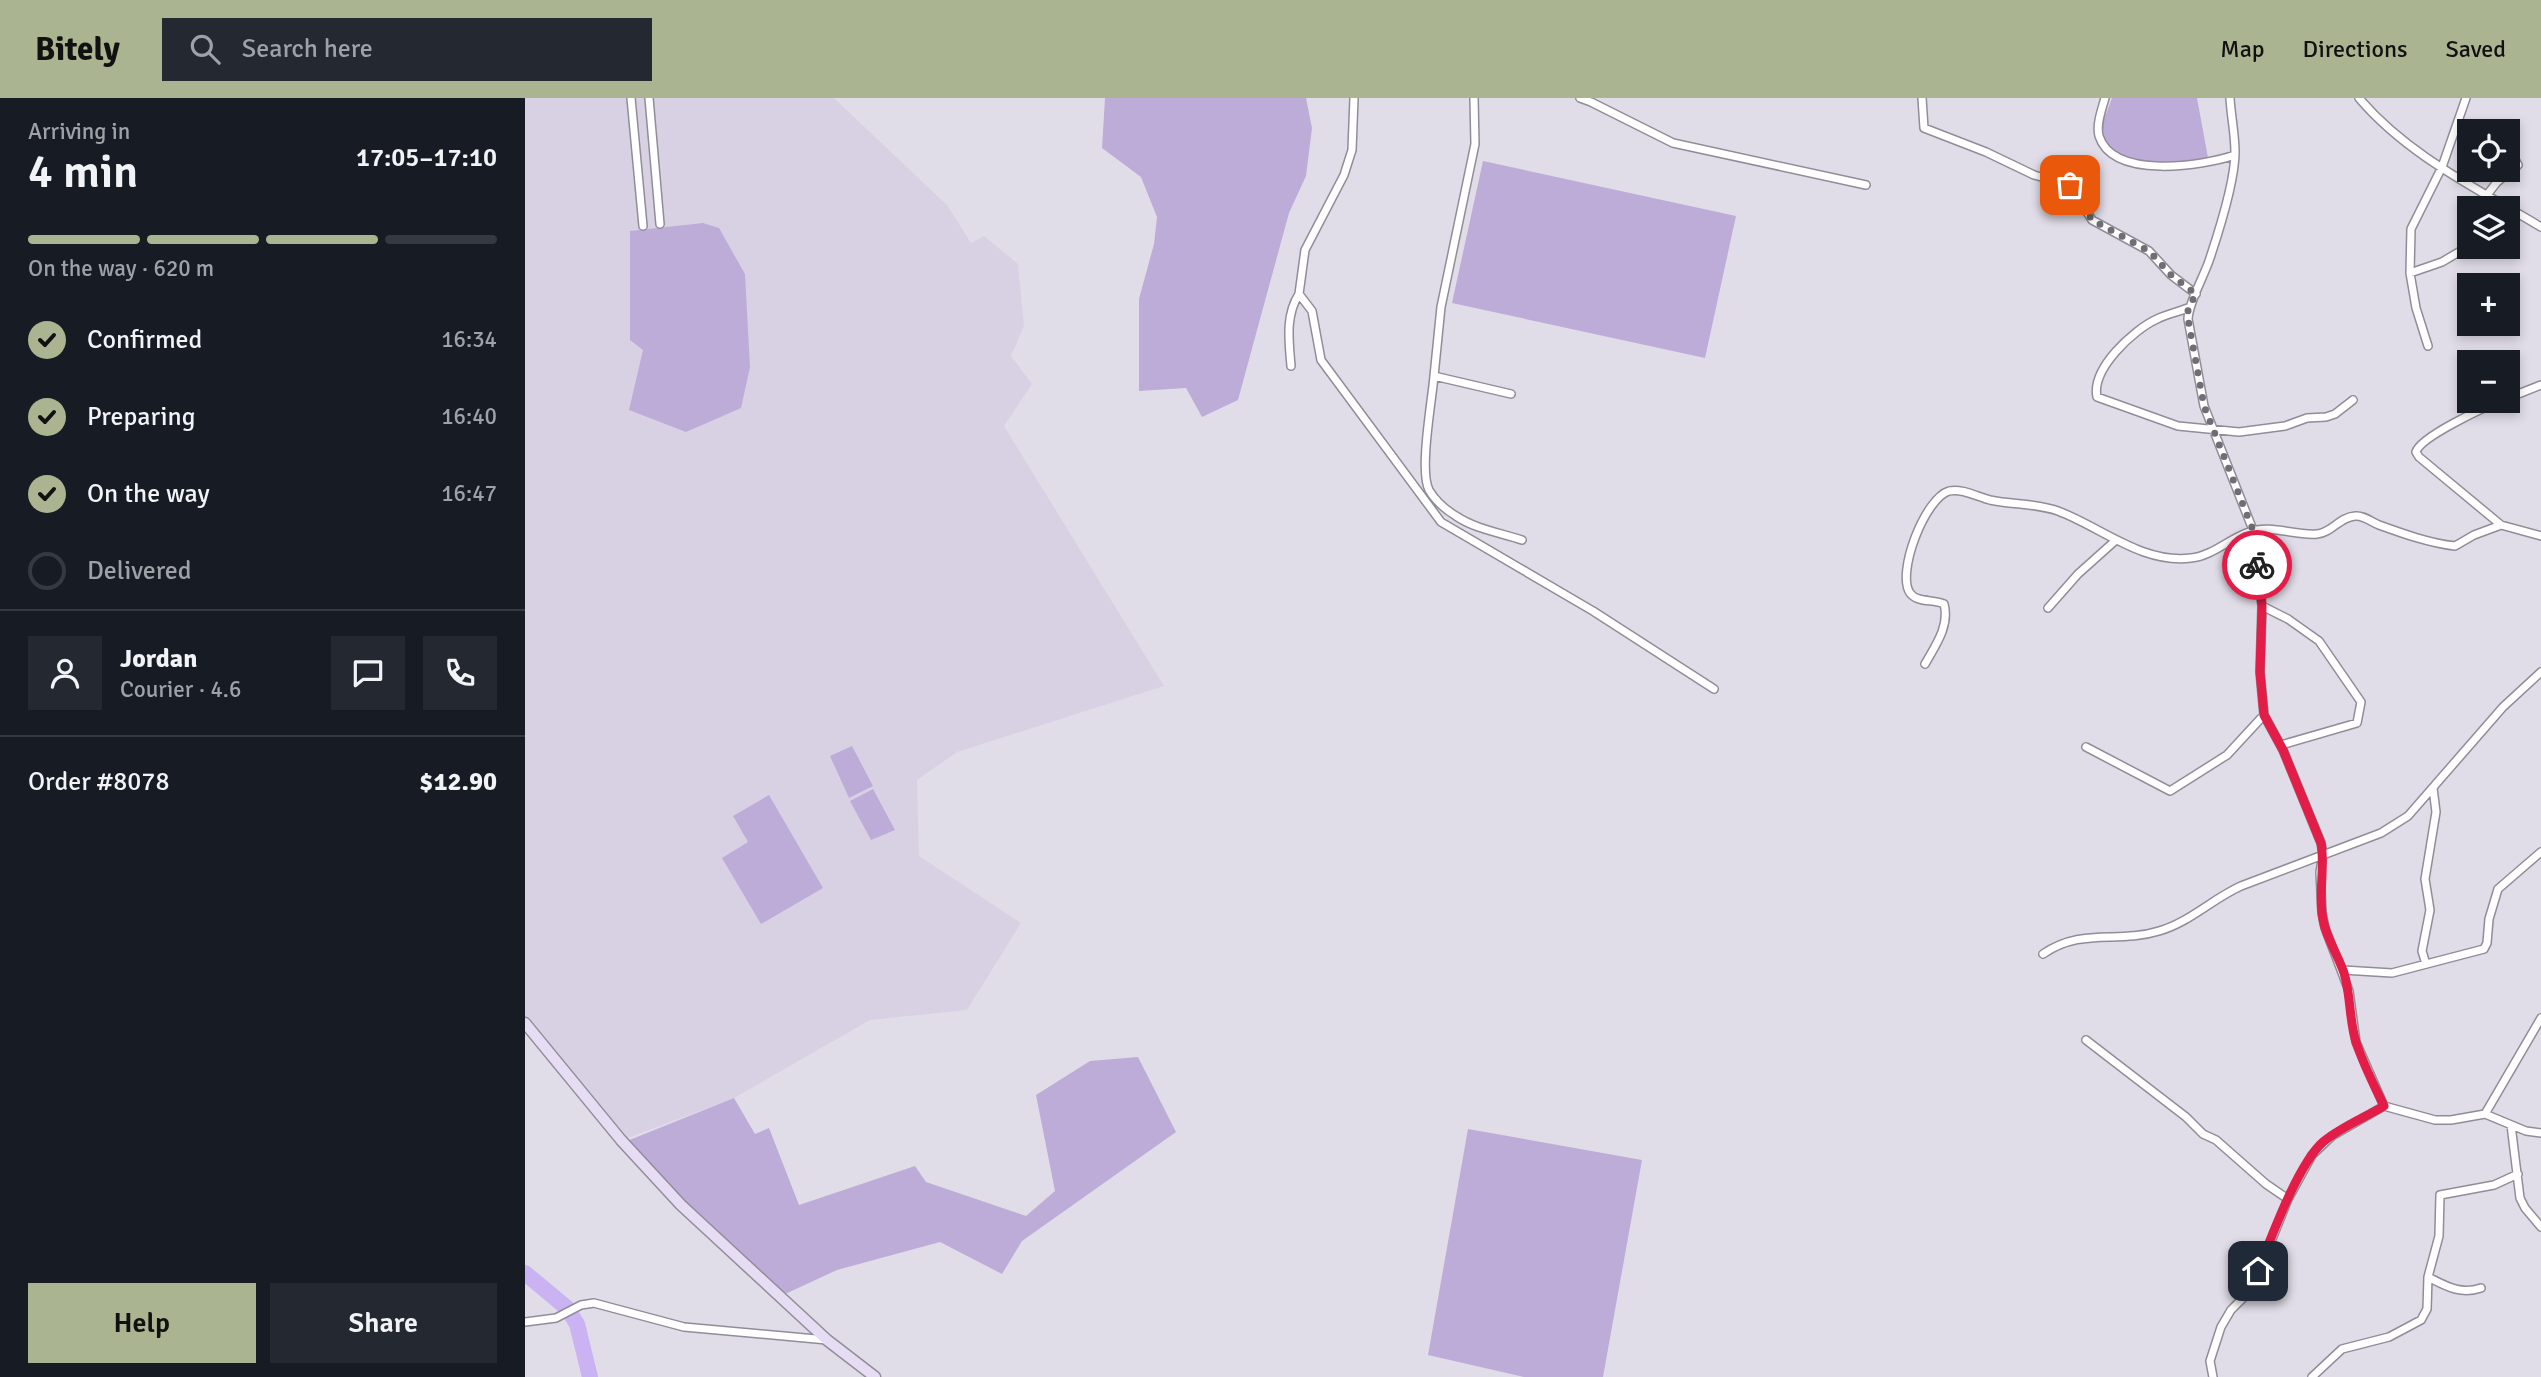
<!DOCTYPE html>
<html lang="en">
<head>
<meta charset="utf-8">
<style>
  body { margin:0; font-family:Signika,sans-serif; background:#242831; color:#f1f3f6; height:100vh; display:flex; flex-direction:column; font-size:26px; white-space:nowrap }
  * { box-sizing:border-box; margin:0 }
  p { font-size:23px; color:#9ea1a6 }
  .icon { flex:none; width:38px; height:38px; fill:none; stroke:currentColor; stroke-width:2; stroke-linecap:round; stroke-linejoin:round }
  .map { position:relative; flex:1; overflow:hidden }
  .details { display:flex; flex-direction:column; background:#171b24; width:525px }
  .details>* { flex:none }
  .fabs { position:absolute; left:1932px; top:21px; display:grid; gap:14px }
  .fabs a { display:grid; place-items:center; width:63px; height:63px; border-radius:0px; background:#171b24; box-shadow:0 4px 10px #0003; font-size:35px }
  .pin { position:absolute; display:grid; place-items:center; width:60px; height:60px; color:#fff; margin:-30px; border-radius:14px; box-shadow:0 4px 10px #0006 }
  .courier { position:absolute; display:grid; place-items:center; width:70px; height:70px; margin:-35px; border:5px solid #e11d48; border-radius:50%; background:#fff; color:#222; box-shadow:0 2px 9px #0007 }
  .overview em { font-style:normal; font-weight:600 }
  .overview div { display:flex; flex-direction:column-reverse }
  .overview { display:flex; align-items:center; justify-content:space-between; height:119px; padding:0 28px }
  h1 { font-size:46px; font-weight:600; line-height:52px }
  .bar { display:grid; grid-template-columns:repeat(4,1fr); gap:10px 7px; align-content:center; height:84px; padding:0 28px }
  .bar i { height:9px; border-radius:5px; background:#363941 }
  .bar .active { background:#abb490 }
  .bar p { grid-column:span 4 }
  .line { display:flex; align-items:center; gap:18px; padding:0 28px; border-top:2px solid #363941 }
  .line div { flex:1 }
  .round { display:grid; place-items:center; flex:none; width:74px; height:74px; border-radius:0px; background:#242831 }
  ol { padding:0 28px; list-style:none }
  li { display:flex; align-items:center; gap:21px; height:77px }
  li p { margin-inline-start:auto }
  li .icon { padding:7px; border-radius:50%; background:#abb490; color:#111; stroke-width:4 }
  li:last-child { color:#9ea1a6 }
  li i { width:38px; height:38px; border:4px solid #363941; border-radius:50% }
  .cta { display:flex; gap:14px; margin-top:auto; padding:14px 28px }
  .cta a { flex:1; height:80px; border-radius:0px; background:#abb490; color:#111; font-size:28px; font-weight:600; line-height:80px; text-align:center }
  .cta a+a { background:#242831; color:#f1f3f6 }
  header { display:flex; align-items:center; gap:42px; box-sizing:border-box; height:98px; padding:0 35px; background:#abb490; color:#111 }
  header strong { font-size:33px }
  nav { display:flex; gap:38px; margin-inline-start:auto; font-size:24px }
  .search { width:490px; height:63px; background:#242831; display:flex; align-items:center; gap:18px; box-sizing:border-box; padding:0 24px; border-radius:0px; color:#9ea1a6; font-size:26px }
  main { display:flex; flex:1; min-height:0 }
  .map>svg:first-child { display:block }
</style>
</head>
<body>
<header>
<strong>Bitely</strong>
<div class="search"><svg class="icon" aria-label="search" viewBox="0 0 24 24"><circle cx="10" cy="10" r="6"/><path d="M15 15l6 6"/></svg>Search here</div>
<nav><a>Map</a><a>Directions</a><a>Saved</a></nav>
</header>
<main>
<section class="details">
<div class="overview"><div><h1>4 min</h1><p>Arriving in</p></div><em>17:05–17:10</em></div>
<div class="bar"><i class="active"></i><i class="active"></i><i class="active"></i><i></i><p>On the way · 620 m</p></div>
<ol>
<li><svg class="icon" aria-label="check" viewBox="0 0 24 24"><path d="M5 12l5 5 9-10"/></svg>Confirmed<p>16:34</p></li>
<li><svg class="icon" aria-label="check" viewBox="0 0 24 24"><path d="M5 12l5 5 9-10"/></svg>Preparing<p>16:40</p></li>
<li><svg class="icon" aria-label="check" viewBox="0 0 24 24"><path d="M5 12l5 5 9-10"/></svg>On the way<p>16:47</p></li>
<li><i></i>Delivered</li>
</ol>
<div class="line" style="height:126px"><a class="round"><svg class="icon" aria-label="person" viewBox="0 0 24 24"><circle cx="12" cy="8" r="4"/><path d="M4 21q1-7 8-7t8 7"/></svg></a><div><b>Jordan</b><p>Courier · 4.6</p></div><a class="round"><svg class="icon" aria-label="chat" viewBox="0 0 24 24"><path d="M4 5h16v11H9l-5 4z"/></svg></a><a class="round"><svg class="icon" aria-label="phone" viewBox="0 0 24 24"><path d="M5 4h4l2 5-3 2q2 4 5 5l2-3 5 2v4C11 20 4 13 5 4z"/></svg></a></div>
<div class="line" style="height:91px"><div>Order #8078</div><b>$12.90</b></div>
<div class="cta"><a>Help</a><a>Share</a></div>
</section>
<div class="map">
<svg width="2016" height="1279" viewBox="0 0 2016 1279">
  <rect width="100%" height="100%" fill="#e1dde8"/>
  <path fill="#d8d1e4" d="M 0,0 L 309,0 L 423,108 L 446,145 L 459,138 L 493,166 L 499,228 L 486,258 L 507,286 L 479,328 L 639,588 L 432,654 L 392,682 L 394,758 L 496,825 L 442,912 L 345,922 L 209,1000 L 100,1041 L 0,926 Z"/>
  <path fill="#bdacd8" d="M 580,0 L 781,0 L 787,30 L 781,78 L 764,115 L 713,302 L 677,319 L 661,290 L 614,293 L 614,201 L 629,146 L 632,119 L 616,79 L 577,50 Z
    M 1587,0 L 1672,0 L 1684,65 L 1618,65 L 1585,53 L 1575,32 Z
    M 958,63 L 1211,118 L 1180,260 L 927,205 Z
    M 178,125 L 194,130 L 220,176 L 225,269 L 216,310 L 161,334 L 104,312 L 118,252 L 105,242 L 105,133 Z
    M 327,648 L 348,688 L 324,700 L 305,658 Z
    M 348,691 L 370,732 L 346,742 L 325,703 Z
    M 244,697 L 298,790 L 236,826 L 197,760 L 223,744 L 208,718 Z
    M 613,959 L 651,1034 L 497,1143 L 477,1176 L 415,1144 L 312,1172 L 258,1197 L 156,1105 L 102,1043 L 209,1000 L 230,1036 L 244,1030 L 274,1107 L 390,1068 L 401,1084 L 501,1118 L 530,1093 L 511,997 L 565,963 Z
    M 943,1031 L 1117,1062 L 1078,1279 L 999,1279 L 903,1257 Z"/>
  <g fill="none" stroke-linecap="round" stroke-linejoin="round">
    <path stroke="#cbb3f3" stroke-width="16" d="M 0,1175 L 42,1210 L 52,1226 L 65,1279"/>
    <g stroke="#918d98" stroke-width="10">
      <path id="street" d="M 106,0 L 118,128
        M 124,0 L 135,126
        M 829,0 L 827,52 L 819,77 L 780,152 L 774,196 L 787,213 L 796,262 L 916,424 L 1068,513 L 1189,591
        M 949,0 L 950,46 L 916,209 L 909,278 L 986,296
        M 1055,0 L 1066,4 L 1148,45 L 1341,87
        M 1397,0 L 1399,30 L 1461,54 L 1509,77 L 1545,87 L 1567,122 L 1624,153 L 1646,177 L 1671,196
        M 1580,0 C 1577,11 1571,26 1574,38 C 1588,82 1678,68 1710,57
        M 1705,0 C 1706,18 1710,36 1710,54 C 1710,82 1694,133 1685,160 C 1679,179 1664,203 1663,221 L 1679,308 L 1728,432 L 1737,508 L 1735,574 L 1739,617 L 1758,652 L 1796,745 L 1798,756 L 1795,774 L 1797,815 L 1800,830 L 1824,893 L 1831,944 L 1859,1008 L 1910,1022 L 1926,1022 L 1960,1016 L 2001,1033 L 2016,1035
        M 1834,0 C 1882,57 1953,91 2016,129
        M 1962,97 L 1972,84 L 1993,67 L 1984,51
        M 1885,175 L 1917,164 L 1944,148
        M 1663,210 C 1653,214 1642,216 1632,221 C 1608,232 1566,271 1572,299 L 1653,328 L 1714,334 L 1760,328 L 1782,320 L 1801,319 L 1810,316 L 1828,302
        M 1903,248 L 1891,210 L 1885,175 L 1886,131 L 1917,69 L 1941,0
        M 766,268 C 764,243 760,218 774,196
        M 909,278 C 907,303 894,372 904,392 C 910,402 921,412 931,418 C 950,431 976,435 997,442
        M 1983,300 L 2016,287
        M 1975,303 C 1958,310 1895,339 1891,354 L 1894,359 L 1976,427
        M 1737,508 L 1763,521 L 1794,543 L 1836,604 L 1832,625 L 1756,647
        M 1523,510 L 1553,476 L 1591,442
        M 1400,566 C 1410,548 1425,528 1419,506 C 1409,501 1392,505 1385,495 C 1371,475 1400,400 1424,393 C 1437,390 1453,399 1465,402 C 1488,407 1511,405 1533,413 C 1576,429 1617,466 1666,460 C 1687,458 1704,441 1724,434 C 1746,426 1770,438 1792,436 C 1806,435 1815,419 1830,418 C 1839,417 1846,424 1854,427 C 1879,436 1904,445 1930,448 L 1949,437 L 1976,427 L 2016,438
        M 1561,649 L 1645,693 L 1702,657 L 1739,617
        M 1518,856 C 1557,829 1592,846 1634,833 C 1665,824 1687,801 1716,788 L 1856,735 L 1883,718 L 1978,609 L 2016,574
        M 1901,866 L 1897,853 L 1905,812 L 1900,781 L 1911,714 L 1908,690
        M 1818,872 L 1867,875 L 1959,851 L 1962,845 L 1964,821 L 1973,791 L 2016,754
        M 1561,942 L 1661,1019 L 1678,1036 L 1691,1042 L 1741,1086 L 1763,1101
        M 1960,1016 L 2016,920
        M 1986,1027 L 1995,1100 L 2000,1110 L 2016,1129
        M 1956,1190 C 1935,1197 1921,1188 1903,1179 L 1914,1138 L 1915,1097 L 1969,1087 L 1993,1076
        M 0,1224 L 31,1220 L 56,1207 L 69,1205 L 159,1229 L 302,1242
        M 1688,1279 L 1685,1263 L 1696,1229 L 1706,1212 L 1727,1191 L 1763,1101 L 1787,1057 L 1807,1038 L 1859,1008
        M 1787,1279 L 1817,1251 L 1864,1239 L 1896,1222 L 1902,1211 L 1903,1179"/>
    </g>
    <g stroke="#918d98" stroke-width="13">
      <path id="secondary" d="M 0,925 L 96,1042 L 156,1107 L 302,1242 L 350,1279"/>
    </g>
    <use href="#street" stroke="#fff" stroke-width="7"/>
    <use href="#secondary" stroke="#e6dcf4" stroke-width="10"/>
  </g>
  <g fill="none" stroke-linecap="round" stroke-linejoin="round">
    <path stroke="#706e74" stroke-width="7" stroke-dasharray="0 12.6" d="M 1545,87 L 1567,122 L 1624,153 L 1646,177 L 1671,196 L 1663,210 L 1663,221 L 1679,308 L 1728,432 L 1732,467"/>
    <path stroke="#e11d48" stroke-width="9" d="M 1732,467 L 1737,508 L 1735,574 L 1739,617 L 1758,652 L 1796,745 C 1800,767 1794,792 1797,815 C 1799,836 1812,855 1819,875 C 1826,898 1824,922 1831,944 C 1838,966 1849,987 1859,1008 C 1839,1020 1816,1029 1798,1044 C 1773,1066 1746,1140 1733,1173"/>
  </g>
</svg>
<div class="fabs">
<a><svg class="icon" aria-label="locate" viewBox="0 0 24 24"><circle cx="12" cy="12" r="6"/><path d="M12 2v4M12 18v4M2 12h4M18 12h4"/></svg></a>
<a><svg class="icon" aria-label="layers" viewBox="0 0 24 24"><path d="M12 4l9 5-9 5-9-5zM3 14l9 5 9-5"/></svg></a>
<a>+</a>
<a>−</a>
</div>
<div class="pin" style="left:1545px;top:87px;background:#ea580c"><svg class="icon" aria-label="bag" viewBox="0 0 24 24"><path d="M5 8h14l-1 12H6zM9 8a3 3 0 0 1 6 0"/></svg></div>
<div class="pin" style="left:1733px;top:1173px;background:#1f2937"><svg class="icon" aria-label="home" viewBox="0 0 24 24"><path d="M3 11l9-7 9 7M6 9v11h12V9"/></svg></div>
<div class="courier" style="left:1732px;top:467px"><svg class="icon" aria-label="bike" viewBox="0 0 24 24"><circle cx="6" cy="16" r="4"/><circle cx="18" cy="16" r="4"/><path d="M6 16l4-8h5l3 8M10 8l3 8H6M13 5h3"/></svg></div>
</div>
</main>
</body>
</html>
